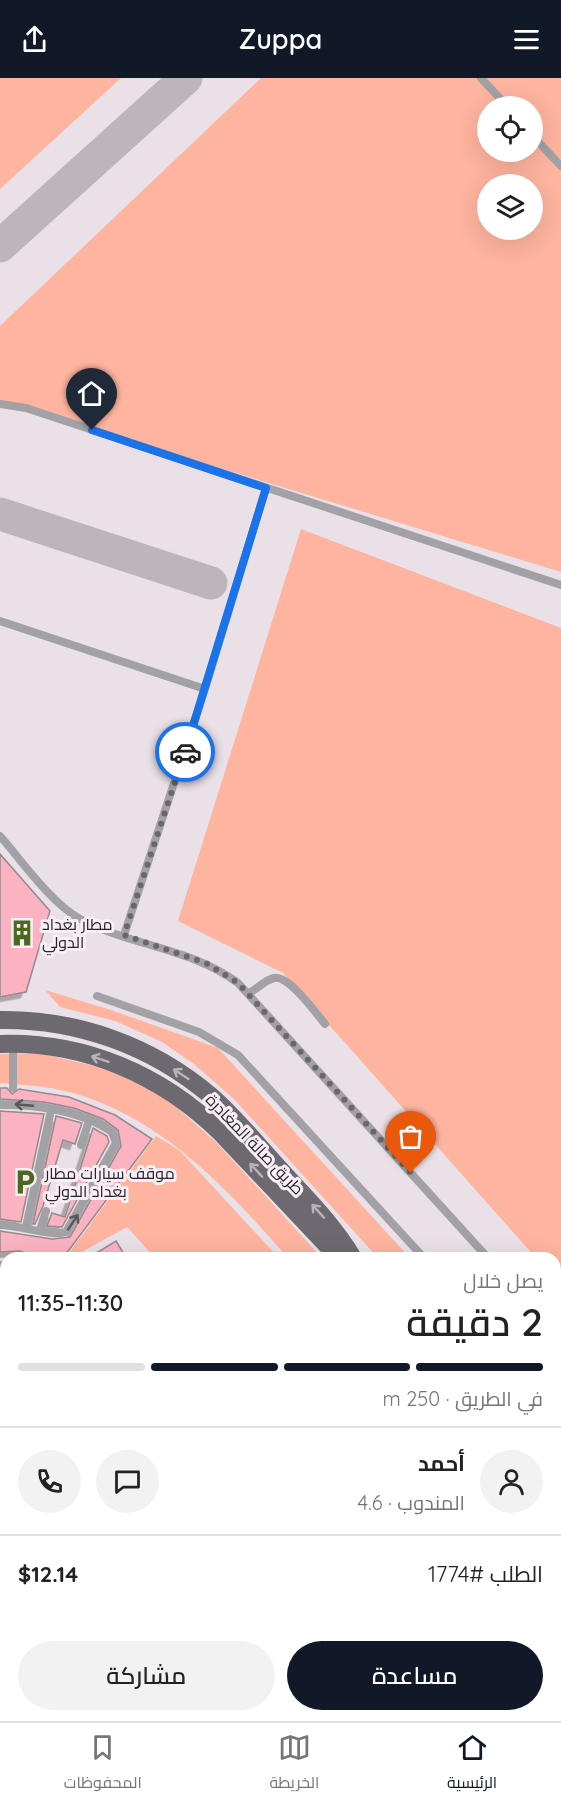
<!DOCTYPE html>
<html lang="ar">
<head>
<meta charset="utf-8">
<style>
  body { margin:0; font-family:Quicksand,Cairo,sans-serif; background:#f2f2f2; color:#222; direction:rtl; height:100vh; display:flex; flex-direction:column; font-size:22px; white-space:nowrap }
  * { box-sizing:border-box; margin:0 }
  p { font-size:20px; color:#767676 }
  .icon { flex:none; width:33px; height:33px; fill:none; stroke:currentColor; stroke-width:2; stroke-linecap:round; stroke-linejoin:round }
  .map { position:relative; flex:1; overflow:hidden; direction:ltr }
  .sheet { position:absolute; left:0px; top:1174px; width:561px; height:470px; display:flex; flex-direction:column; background:#fff; border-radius:18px 18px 0 0; box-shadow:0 6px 24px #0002; direction:rtl }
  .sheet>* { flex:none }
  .controls { position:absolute; left:477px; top:18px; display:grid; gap:12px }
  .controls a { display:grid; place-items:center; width:66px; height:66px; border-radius:50%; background:#fff; box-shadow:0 6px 24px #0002; font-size:30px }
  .pin { position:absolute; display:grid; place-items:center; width:51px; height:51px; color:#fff; margin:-62px -26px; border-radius:50% 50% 50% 0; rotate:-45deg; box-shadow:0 0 6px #0007 }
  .pin .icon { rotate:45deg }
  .courier { position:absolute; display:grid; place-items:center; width:60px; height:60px; margin:-30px; border:4px solid #1a73e8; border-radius:50%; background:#fff; color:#222; box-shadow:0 2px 8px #0007 }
  .headline em { font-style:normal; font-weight:600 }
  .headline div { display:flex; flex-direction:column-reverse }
  .headline { display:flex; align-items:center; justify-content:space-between; height:102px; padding:0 18px }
  h1 { font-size:39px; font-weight:600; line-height:45px }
  .bar { display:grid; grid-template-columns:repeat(4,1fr); gap:9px 6px; align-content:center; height:72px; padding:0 18px }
  .bar i { height:8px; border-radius:4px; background:#e0e0e0 }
  .bar .current { background:#111827 }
  .bar p { grid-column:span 4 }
  .line { display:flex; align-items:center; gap:15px; padding:0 18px; border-top:2px solid #e0e0e0 }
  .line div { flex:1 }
  .round { display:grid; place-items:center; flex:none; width:63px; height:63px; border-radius:32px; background:#f2f2f2 }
  .action { display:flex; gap:12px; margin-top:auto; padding:12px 18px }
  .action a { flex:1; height:69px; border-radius:36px; background:#111827; color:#fff; font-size:24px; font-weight:600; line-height:69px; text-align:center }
  .action a+a { background:#f2f2f2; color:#222 }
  header { display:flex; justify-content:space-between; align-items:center; height:78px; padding:0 18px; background:#111827; color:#fff; font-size:27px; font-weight:600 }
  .tabs { display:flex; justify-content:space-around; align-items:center; height:84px; border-top:2px solid #e0e0e0; background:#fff; font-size:16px; color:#767676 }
  .tabs a { display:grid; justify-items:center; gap:3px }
  .tabs .current { color:#111827 }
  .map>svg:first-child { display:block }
</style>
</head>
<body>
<header><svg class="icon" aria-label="menu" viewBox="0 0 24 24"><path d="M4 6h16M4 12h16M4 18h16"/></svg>Zuppa<svg class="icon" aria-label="share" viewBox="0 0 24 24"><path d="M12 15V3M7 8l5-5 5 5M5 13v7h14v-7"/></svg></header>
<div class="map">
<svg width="561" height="1643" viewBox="0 0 561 1643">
  <defs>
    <filter id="shadow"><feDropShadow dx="-5.5" dy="5.5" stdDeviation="0" flood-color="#0004"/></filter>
  </defs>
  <rect width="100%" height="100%" fill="#eae1e8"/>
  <path fill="#feb49f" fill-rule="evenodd" d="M 0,0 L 121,0 L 0,111 Z
    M 261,0 L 561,0 L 561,494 L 0,323 L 0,248 ZM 488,28 L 532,28 L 532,74 L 488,74 ZM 488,106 L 532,106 L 532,152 L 488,152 Z
    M 301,451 L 561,550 L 561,1209 L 555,1202 L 555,1180 L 536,1180 L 283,895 L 178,843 Z
    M 45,912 L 111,932 L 218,970 L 410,1180 L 378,1180 L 234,1021 L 194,986 L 162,964 L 115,943 L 60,929 Z
    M 39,975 L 103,990 L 159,1014 L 217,1065 L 322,1180 L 288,1180 C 228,1112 164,1041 73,1015 C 49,1008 24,1007 0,1005 L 0,976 Z
    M 156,1058 L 179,1072 L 279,1180 L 155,1180 L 127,1149 L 71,1180 L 65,1180 Z
    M 555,1342 L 561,1349 L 561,1455 L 555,1448 Z
    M 555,1510 L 561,1517 L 561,1643 L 373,1643 L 379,1638 L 555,1638 Z"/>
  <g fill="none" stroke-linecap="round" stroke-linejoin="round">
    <path stroke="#bcb5bb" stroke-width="33" d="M 0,168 L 186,0
      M 0,436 L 211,505"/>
  </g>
  <path fill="#fbb2c1" stroke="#968a8c" stroke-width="1.5" filter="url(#shadow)" d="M 0,776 L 50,833 L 26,914 L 0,919 Z
    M 0,1010 L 7,1010 L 12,1016 L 19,1011 L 69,1019 L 115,1037 L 152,1061 L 63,1180 L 39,1180 L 20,1173 L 0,1174 L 0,1153 L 52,1161 L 70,1159 L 121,1068 L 118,1052 L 103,1041 L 74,1030 L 44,1024 L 0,1021 Z
    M 0,1033 L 44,1036 L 21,1144 L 0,1141 Z
    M 56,1038 L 82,1045 L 75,1066 L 63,1062 L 43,1128 L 35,1146 L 33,1146 Z
    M 93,1050 L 107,1058 L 109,1064 L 62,1149 L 47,1148 L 52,1135 L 65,1139 Z
    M 116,1163 L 124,1176 L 118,1180 L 88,1180 Z"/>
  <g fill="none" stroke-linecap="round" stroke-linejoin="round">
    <path stroke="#a2a1a5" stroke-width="8" d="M 481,0 L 507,28
      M 532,57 L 561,88
      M 0,326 L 26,330 L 561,507
      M 0,543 L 205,611
      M 0,758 C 22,783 51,825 80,841 C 131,868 191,870 238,905 L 488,1180
      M 124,857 L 205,611 L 266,410
      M 249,915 C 257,911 265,902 274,900 C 289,897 315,934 325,946
      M 97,918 L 199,954 L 238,977 L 424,1180
      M 13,1010 L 13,967
      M 0,1027 C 35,1026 82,1033 112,1054 L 116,1065 L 66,1154 C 52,1159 19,1147 0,1147
      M 81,1067 L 89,1043
      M 26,1149 L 51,1032
      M 40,1152 L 46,1133
      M 0,1187 L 6,1187
      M 0,1210 L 6,1208
      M 555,1255 L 561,1261
      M 0,1322 L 6,1329
      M 555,1326 L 561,1333
      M 0,1357 L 6,1364
      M 0,1377 L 6,1374
      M 0,1406 L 6,1413
      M 0,1562 L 6,1557
      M 0,1585 L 6,1592
      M 110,1638 L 115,1643
      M 39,1643 L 43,1639
      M 131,1643 L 136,1638
      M 366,1643 L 372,1638"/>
    <path stroke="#6c6970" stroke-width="18" d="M 0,942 C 78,941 152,968 211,1018 C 235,1039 256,1065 277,1088 C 304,1118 333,1146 353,1180
      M 0,966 C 84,963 162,997 221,1055 L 339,1180
      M 555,1462 L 561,1469
      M 555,1494 L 561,1501
      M 85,1643 L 90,1638"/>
  </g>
  <defs><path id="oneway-shaft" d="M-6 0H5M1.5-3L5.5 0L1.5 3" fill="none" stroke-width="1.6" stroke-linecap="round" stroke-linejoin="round" transform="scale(1.5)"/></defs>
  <g stroke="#b9b2b9">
    <use href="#oneway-shaft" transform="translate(100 981) rotate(-162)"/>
    <use href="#oneway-shaft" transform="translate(181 996) rotate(-147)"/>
    <use href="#oneway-shaft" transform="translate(256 1092) rotate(-133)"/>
    <use href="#oneway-shaft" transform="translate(318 1133) rotate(-132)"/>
  </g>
  <g stroke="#595659">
    <use href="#oneway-shaft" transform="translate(24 1027) rotate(-175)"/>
    <use href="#oneway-shaft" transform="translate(73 1144) rotate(-57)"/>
  </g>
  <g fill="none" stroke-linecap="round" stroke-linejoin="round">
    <path stroke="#6c666b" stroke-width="6" stroke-dasharray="0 10.8" d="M 185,674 L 124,857 L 206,885 L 238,905 L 411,1095"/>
    <path stroke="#1a73e8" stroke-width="8" d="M 92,352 L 266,410 L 185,674"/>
  </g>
  <defs>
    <g id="building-bare" transform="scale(2.07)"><path d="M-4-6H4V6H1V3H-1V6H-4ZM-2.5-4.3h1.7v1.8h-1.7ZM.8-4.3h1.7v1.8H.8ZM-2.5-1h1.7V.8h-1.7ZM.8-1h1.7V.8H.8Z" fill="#4a691e" stroke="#f8eef5" stroke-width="2.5" paint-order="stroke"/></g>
    <g id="parking-bare" transform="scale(2.07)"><path d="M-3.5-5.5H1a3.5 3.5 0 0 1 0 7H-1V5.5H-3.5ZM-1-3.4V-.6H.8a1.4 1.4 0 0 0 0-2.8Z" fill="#4a691e" stroke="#f8eef5" stroke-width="2.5" paint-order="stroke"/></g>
  </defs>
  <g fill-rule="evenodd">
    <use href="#building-bare" x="22" y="855"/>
    <use href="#parking-bare" x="25" y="1104"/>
  </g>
  <g text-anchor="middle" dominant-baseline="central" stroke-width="6" stroke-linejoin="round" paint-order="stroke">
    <g font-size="16" fill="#282427" stroke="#f8eef5" text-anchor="start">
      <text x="42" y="846">مطار بغداد<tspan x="42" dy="18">الدولي</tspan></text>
      <text x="45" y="1095">موقف سيارات مطار<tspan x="45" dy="18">بغداد الدولي</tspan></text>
    </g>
    <g font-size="16" fill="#282427" stroke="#f8eef5">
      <text transform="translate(255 1066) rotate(46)">طريق صالة المغادرة</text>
    </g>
  </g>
</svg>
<div class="controls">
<a><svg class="icon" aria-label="locate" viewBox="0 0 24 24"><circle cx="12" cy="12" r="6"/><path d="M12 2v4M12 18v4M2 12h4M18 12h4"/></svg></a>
<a><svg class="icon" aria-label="layers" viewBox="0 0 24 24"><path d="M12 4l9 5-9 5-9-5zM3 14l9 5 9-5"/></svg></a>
</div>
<div class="pin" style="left:411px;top:1095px;background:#ea580c"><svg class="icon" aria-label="bag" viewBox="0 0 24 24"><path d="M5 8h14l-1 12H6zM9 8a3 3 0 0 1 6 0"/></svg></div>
<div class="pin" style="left:92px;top:352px;background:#1f2937"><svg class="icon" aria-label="home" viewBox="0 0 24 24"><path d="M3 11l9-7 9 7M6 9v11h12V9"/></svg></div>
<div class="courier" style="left:185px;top:674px"><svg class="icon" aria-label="car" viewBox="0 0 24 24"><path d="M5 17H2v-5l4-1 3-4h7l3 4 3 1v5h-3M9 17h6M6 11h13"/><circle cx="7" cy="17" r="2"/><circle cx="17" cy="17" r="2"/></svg></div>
<section class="sheet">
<div class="headline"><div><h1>2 دقيقة</h1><p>يصل خلال</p></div><em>11:30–11:35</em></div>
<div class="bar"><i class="current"></i><i class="current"></i><i class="current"></i><i></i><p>في الطريق · 250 m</p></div>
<div class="line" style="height:108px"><a class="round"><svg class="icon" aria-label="person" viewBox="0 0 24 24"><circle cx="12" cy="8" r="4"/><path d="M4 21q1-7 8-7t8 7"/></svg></a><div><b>أحمد</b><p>المندوب · 4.6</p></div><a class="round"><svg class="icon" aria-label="chat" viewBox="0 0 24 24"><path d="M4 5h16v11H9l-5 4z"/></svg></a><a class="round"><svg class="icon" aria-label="phone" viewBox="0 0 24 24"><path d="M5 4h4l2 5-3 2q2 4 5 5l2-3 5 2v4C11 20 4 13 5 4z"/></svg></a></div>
<div class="line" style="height:78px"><div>الطلب #1774</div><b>$12.14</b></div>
<div class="action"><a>مساعدة</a><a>مشاركة</a></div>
</section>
</div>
<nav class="tabs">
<a class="current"><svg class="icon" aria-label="home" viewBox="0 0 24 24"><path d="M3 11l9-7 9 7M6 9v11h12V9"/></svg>الرئيسية</a>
<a><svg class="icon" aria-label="map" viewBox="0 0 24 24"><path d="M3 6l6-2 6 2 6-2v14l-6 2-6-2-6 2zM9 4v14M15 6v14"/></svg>الخريطة</a>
<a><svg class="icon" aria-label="saved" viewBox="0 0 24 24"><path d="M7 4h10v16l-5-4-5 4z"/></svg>المحفوظات</a>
</nav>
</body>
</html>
